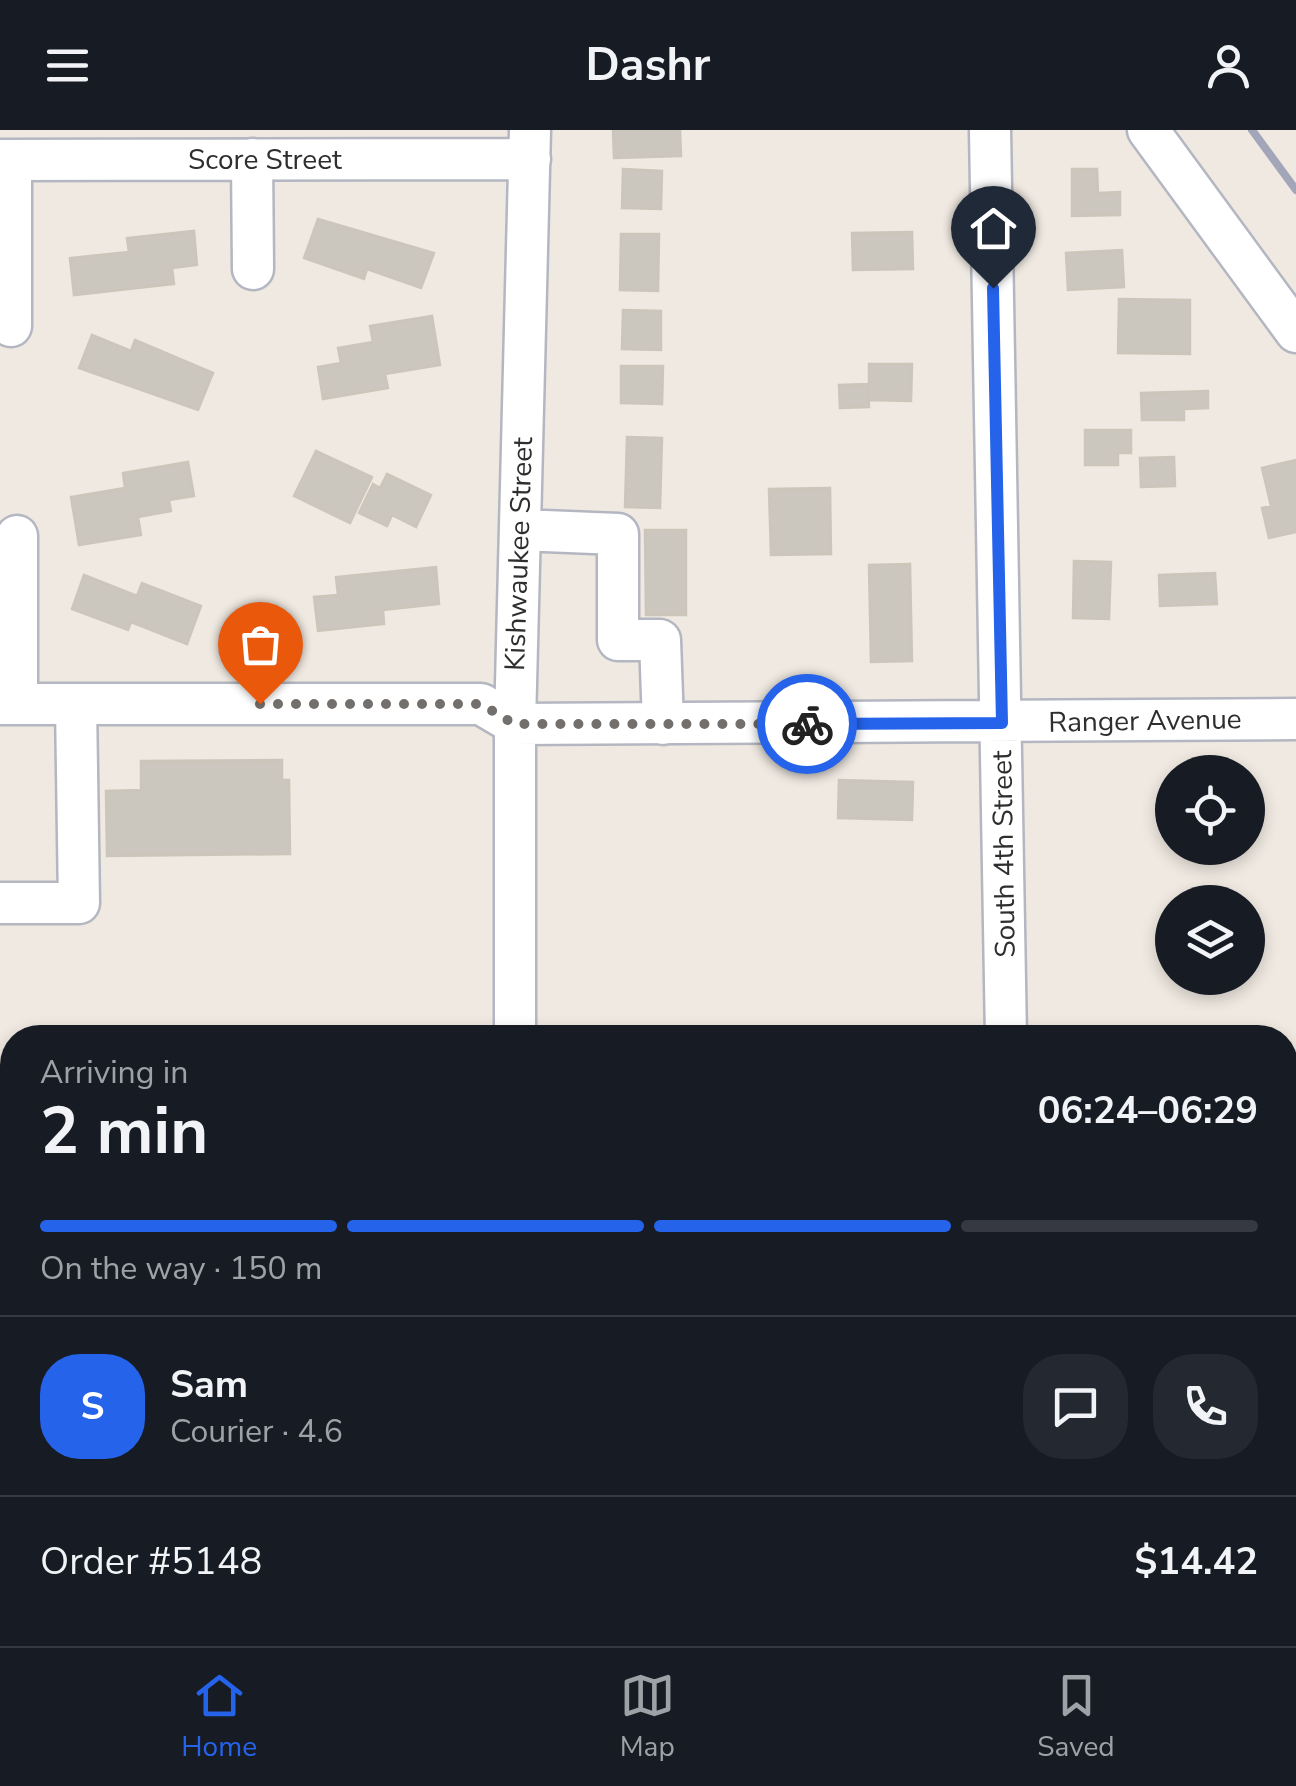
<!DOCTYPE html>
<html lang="en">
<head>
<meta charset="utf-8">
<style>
  body { margin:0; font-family:"Nunito Sans",sans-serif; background:#242831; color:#f1f3f6; height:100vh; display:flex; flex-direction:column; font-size:38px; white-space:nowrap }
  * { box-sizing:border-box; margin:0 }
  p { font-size:32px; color:#9ea1a6 }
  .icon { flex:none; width:55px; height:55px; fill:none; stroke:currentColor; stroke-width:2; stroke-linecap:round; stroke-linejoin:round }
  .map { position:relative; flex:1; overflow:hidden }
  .side { position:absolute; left:0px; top:895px; width:1298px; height:622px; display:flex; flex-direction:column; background:#171b24; border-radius:40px 40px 0 0; box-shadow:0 5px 15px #0003 }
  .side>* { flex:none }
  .tools { position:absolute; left:1155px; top:625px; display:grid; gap:20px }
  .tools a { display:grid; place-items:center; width:110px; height:110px; border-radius:50%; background:#171b24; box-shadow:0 5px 15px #0003; font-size:50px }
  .pin { position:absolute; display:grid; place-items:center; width:85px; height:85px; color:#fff; margin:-102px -42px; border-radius:50% 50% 50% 0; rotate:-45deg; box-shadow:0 0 10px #0007 }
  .pin .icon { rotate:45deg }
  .courier { position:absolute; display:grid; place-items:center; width:100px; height:100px; margin:-50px; border:8px solid #2563eb; border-radius:50%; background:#fff; color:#222; box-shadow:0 2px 12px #0007 }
  .headline em { font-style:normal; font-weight:700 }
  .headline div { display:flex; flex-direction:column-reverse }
  .headline { display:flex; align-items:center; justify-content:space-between; height:170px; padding:0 40px }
  h1 { font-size:65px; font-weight:700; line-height:75px }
  .bar { display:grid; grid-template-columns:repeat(4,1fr); gap:15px 10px; align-content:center; height:120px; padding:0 40px }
  .bar i { height:12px; border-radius:8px; background:#363941 }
  .bar .on { background:#2563eb }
  .bar p { grid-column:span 4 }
  .line { display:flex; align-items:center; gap:25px; padding:0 40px; border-top:2px solid #363941 }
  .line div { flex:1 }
  .round { display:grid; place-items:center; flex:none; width:105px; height:105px; border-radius:40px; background:#242831 }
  header { display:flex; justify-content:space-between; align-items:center; height:130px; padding:0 40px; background:#171b24; font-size:45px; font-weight:700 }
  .tabs { display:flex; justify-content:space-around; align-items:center; height:140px; border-top:2px solid #363941; background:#171b24; font-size:28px; color:#9ea1a6 }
  .tabs a { display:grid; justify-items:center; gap:5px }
  .tabs .on { color:#2563eb }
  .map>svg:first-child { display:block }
</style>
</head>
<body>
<header><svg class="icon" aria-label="menu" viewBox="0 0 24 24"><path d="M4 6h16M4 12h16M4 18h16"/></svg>Dashr<svg class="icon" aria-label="person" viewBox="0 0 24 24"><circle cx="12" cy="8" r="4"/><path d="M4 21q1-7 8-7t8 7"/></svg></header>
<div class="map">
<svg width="1296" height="1516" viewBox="0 0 1296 1516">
  <rect width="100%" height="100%" fill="#efe9e1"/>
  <path fill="#cbc7bf" stroke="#cbc5ba" stroke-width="2.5" d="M 613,0 L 680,0 L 681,26 L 614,28 Z
    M 623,39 L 662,41 L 661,79 L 622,78 Z
    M 1072,39 L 1097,39 L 1098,63 L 1120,62 L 1120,85 L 1072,86 Z
    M 318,89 L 434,123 L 421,158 L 367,139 L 364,149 L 304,128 Z
    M 194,101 L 197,135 L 172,138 L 174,154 L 74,165 L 70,128 L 129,122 L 127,108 Z
    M 912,102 L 913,139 L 853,140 L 852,103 Z
    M 621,104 L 659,104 L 658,161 L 620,160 Z
    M 1122,120 L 1124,157 L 1068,160 L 1066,123 Z
    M 1119,169 L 1190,170 L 1190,224 L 1118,223 Z
    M 623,180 L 661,181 L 661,220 L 622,219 Z
    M 432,186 L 440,235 L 385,244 L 388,258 L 323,269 L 318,237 L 341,233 L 338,218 L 373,212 L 370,196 Z
    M 92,205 L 131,221 L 135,210 L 213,243 L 198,280 L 79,238 Z
    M 869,234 L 912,234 L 911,271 L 869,270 Z
    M 621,236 L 663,236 L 662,274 L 621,273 Z
    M 868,254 L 869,277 L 840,278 L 839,255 Z
    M 1208,261 L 1208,278 L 1184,279 L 1184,290 L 1142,290 L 1141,263 Z
    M 1085,300 L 1131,300 L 1131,323 L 1118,323 L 1118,335 L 1085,335 Z
    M 627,307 L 662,308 L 660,378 L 625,377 Z
    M 316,321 L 372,347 L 350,393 L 294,366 Z
    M 1174,327 L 1175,356 L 1141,357 L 1140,328 Z
    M 1296,330 L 1296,402 L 1269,408 L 1262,378 L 1271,376 L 1262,338 Z
    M 188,332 L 194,366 L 169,370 L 171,381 L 138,387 L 141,405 L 79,415 L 71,367 L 125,358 L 123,343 Z
    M 387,344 L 431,365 L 416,397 L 392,385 L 387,396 L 359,383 L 373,354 L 380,358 Z
    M 830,358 L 831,424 L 771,425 L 769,359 Z
    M 645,400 L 686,400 L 686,485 L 646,485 Z
    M 1074,431 L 1111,432 L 1109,489 L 1073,488 Z
    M 910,434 L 912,531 L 871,532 L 869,435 Z
    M 436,437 L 439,474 L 383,480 L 384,494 L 318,501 L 314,467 L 338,465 L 336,447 Z
    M 1215,443 L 1217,474 L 1160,476 L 1159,445 Z
    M 84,445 L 137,466 L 142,453 L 201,476 L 187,514 L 131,492 L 128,500 L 72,479 Z
    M 282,630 L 282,650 L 289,650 L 290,724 L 107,726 L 106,661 L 141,660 L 141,631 Z
    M 839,650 L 913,652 L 912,690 L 838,688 Z"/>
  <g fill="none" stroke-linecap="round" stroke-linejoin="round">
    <g stroke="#b4b7c1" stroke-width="45">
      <path id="minor" d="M 990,0 L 1006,908
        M 1148,0 L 1296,202
        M 252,29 L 253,139
        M 0,30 L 530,29
        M 11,30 L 11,196
        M 520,400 L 618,404 L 618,510 L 660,510 L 663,594
        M 17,406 L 17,574
        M 0,574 L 481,574 L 515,594 L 1296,589
        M 0,773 L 79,773 L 76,574
        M 515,908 L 515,594 L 530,0
        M 1285,1073 L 1296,1073
        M 515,1505 L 515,1516
        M 733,1516 L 734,1516
        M 824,1516 L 1296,1510"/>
    </g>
    <use href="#minor" stroke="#fff" stroke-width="40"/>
    <path stroke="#a3a6b8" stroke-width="8" d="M 1252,0 L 1296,60"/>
  </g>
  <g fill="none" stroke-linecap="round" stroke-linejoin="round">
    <path stroke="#726f6d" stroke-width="10" stroke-dasharray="0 18" d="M 260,574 L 481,574 L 514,594 L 807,594"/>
    <path stroke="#2563eb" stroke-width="12" d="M 807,594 L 1002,593 L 993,158"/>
  </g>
  <g text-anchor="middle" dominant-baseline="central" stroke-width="8" stroke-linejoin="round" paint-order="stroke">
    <g font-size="28" fill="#2e2e2e" stroke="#fff">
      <text x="265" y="30">Score Street</text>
      <text transform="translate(519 424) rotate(-88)">Kishwaukee Street</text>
      <text transform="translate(1145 591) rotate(-1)">Ranger Avenue</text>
      <text transform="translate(1004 724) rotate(-91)">South 4th Street</text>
    </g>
  </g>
</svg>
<div class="tools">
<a><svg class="icon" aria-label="locate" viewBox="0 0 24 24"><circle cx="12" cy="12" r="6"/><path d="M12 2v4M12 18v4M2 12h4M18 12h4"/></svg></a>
<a><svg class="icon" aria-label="layers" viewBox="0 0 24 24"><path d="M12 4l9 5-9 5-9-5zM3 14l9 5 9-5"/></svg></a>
</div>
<div class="pin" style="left:260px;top:574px;background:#ea580c"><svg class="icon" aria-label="bag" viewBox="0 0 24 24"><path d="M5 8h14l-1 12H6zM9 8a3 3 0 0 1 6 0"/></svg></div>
<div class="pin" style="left:993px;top:158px;background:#1f2937"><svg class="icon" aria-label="home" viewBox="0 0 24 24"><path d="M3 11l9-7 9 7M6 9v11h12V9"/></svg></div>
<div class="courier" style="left:807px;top:594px"><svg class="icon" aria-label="bike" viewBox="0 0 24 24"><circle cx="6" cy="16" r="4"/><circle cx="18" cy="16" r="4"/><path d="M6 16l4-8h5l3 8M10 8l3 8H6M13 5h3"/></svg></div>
<section class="side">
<div class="headline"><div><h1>2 min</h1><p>Arriving in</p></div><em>06:24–06:29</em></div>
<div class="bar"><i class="on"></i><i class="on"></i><i class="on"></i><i></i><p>On the way · 150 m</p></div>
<div class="line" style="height:180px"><b class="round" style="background:#2563eb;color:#fff">S</b><div><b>Sam</b><p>Courier · 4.6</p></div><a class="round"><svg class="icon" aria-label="chat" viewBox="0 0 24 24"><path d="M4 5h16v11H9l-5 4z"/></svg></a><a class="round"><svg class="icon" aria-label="phone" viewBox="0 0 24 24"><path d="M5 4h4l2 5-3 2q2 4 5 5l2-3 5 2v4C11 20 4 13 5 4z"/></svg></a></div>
<div class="line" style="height:130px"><div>Order #5148</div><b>$14.42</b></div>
</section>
</div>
<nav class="tabs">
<a class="on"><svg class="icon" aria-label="home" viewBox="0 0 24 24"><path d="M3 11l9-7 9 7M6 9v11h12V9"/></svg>Home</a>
<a><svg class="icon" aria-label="map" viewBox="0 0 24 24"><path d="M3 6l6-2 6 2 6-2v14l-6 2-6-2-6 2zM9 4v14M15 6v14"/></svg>Map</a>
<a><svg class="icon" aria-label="saved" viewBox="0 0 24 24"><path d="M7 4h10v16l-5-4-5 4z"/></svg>Saved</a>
</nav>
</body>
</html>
